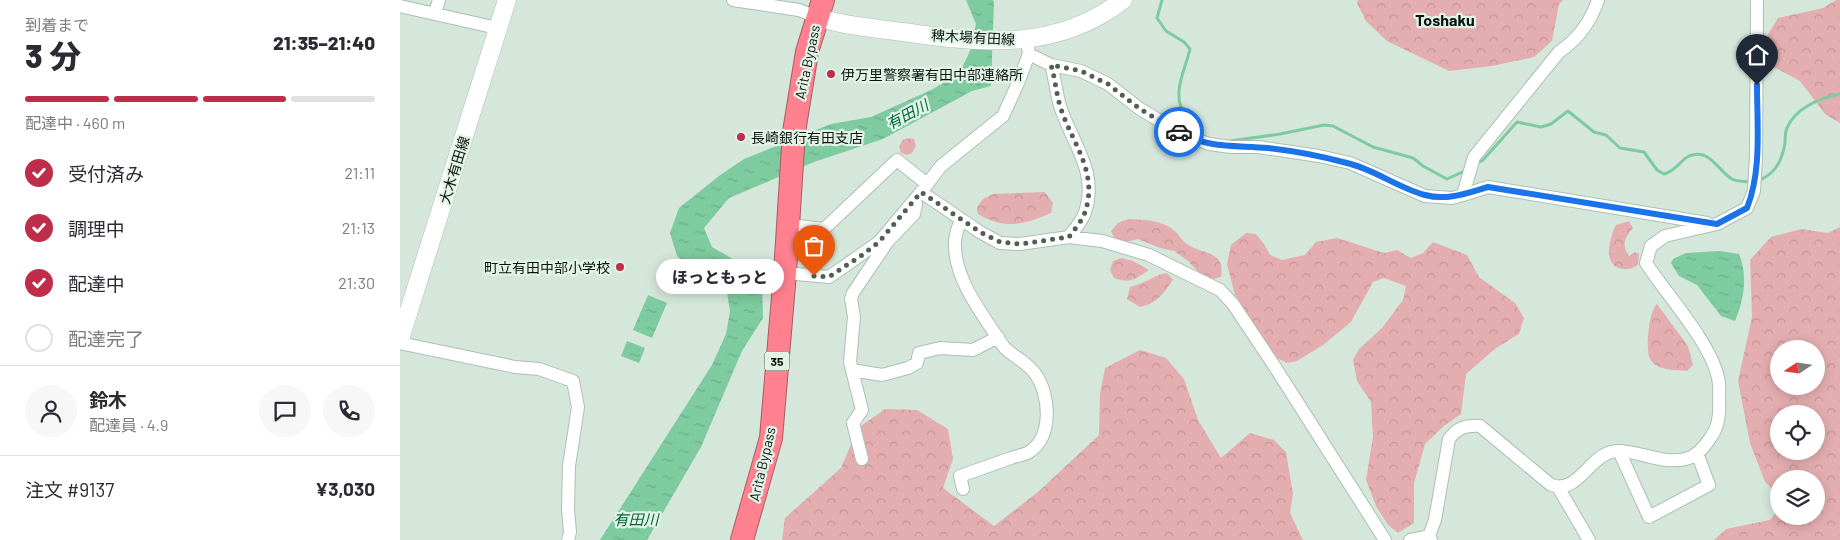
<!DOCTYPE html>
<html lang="ja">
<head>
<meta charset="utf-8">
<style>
  body { margin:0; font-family:Barlow,"Noto Sans JP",sans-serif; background:#f7f7f7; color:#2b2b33; height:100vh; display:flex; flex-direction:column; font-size:19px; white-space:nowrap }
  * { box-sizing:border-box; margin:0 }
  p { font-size:16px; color:#7c7c81 }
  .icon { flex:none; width:28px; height:28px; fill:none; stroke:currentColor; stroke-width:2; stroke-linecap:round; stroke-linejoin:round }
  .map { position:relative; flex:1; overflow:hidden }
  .details { display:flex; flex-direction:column; background:#fff; width:400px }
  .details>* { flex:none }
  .needle { width:32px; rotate:257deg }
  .fabs { position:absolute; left:1370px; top:340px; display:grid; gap:10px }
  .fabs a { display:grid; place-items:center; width:55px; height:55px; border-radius:50%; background:#fff; box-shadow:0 2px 12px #0003; font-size:25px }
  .pin { position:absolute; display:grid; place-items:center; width:42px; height:42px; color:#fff; margin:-51px -21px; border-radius:50% 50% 50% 0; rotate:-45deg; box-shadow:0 0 5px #0007 }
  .pin .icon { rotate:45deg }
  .courier { position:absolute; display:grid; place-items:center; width:50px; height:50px; margin:-25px; border:4px solid #1a73e8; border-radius:50%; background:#fff; color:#222; box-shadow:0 1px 6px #0007 }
  .bubble { position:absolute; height:35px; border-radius:18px; background:#fff; box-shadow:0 2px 12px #0003; font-size:16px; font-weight:800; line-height:35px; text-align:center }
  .head em { font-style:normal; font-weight:800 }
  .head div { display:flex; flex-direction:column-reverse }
  .head { display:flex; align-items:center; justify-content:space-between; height:85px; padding:0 25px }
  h1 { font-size:32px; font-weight:800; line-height:38px }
  .bar { display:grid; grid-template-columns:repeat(4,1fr); gap:8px 5px; align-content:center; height:60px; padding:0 25px }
  .bar i { height:6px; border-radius:4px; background:#e1e1e2 }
  .bar .on { background:#be2d4a }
  .bar p { grid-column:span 4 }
  .line { display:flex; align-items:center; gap:12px; padding:0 25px; border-top:1px solid #e1e1e2 }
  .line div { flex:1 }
  .round { display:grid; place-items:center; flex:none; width:52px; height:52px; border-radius:26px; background:#f7f7f7 }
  ol { padding:0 25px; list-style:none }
  li { display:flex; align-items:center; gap:15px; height:55px }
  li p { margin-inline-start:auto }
  li .icon { padding:5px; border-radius:50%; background:#be2d4a; color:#fff; stroke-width:4 }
  li:last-child { color:#7c7c81 }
  li i { width:28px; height:28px; border:2px solid #e1e1e2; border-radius:50% }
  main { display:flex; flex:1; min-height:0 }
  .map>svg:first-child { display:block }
</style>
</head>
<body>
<main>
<section class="details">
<div class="head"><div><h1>3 分</h1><p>到着まで</p></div><em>21:35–21:40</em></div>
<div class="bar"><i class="on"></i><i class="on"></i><i class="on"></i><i></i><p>配達中 · 460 m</p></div>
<ol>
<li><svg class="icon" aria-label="check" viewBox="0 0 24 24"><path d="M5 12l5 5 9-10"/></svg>受付済み<p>21:11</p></li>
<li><svg class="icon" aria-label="check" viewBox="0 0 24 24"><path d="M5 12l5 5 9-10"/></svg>調理中<p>21:13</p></li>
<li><svg class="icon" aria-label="check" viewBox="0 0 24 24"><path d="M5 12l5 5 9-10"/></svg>配達中<p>21:30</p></li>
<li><i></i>配達完了</li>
</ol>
<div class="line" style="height:90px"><a class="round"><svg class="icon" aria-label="person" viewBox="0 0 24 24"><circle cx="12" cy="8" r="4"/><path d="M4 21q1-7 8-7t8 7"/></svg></a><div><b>鈴木</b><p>配達員 · 4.9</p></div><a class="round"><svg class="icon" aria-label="chat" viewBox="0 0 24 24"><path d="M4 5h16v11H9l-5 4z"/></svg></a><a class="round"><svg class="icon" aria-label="phone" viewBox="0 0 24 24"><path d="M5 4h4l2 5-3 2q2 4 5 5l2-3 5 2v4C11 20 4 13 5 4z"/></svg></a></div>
<div class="line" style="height:65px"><div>注文 #9137</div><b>¥3,030</b></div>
</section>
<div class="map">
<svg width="1440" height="540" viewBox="0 0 1440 540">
  <defs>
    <pattern id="forest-crowns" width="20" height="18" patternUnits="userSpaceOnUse" patternTransform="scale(1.25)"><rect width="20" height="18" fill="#e4aeb1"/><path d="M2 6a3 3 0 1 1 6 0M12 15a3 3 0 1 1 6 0" fill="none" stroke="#c29597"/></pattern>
    <pattern id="water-ripples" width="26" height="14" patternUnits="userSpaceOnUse" patternTransform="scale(1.25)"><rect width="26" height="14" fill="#7dcb9f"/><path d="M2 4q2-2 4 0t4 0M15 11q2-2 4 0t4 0" fill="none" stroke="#6bad88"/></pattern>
  </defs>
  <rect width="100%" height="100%" fill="#d5e7db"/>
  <path fill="url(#forest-crowns)" fill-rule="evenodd" d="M 958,0 L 1163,0 L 1159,4 L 1152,41 L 1134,57 L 1092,66 L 1049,71 L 987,41 L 966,21 L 957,3 Z
    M 1436,0 L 1440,0 L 1440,123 L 1425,114 L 1400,81 L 1374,67 L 1367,36 L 1378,18 L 1423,8 Z
    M 510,138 L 514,139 L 516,146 L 512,153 L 507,155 L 501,153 L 499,146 L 503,140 Z
    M 645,192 L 653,203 L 651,213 C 623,225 605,230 578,214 L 577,207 L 583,199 L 593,194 Z
    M 728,219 C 745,220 763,220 776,232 C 780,236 782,241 787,244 C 802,255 826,250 821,277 L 813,279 L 800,274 L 788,261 L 774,251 L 760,248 L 738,239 L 726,242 L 715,239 L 711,231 L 718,223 Z
    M 1229,221 L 1233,228 C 1225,237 1221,245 1229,256 L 1235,252 L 1239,254 L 1238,265 C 1226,273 1210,270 1209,253 C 1209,243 1212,233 1216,225 Z
    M 1440,227 L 1440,540 L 1314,540 L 1326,529 L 1370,520 L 1379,509 L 1379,516 L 1416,516 L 1416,479 L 1379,479 L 1379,495 L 1365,482 L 1350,443 L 1338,381 L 1352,317 L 1350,260 L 1371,237 L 1401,229 L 1428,233 ZM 1379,349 L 1416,349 L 1416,386 L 1379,386 ZM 1379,414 L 1416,414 L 1416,451 L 1379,451 Z
    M 846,233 L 856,234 L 864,244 L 870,255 L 882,260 L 905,255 L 916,242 L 937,238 L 984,253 L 997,250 L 1011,258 L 1023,253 L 1033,242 L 1067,255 L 1079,277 L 1115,303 L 1124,318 L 1119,334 L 1096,348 L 1066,374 L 1061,414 L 1044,426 L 1025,444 L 1014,483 L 1014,523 L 998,533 L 988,525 L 976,506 L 966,480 L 973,437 L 971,402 L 957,381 L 953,360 L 959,349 L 982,328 L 1003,300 L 1006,286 L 984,278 L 973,282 L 951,322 L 923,345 L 897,361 L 887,363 L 877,358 L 835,295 L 827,264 L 831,245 Z
    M 721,258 L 733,261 L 749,270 C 735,279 731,284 714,278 L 710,270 L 713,261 Z
    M 767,273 L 773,280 C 763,294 756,304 740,307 L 727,299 L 730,287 C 744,284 754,275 767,273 Z
    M 1257,304 L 1288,346 L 1293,365 L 1287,371 C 1276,370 1257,371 1250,359 C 1245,349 1249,311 1257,304 Z
    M 740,350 L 766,358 L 784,379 L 798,420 L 821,458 L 850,433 L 874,440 L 886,452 L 893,494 L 890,513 L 903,540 L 382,540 L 385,518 L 441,468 L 458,428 L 485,409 L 517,410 L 548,429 L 553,459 L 543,488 L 594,526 L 638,492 L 699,435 L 700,394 L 705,368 Z"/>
  <path fill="url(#water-ripples)" d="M 566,0 L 593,0 L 594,2 L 591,86 L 572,91 L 483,139 L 414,162 L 329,198 L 304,228 L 312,247 L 350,269 L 362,282 L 363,318 L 342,351 L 301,447 L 247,540 L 200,540 L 312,365 L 326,334 L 330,311 L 326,287 L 310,271 L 291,268 L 277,256 L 270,233 L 279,208 L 319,176 L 344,159 L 431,124 L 471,117 L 531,90 L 559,74 L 570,51 L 576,24 Z
    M 1320,251 L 1339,254 C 1348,275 1344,300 1335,321 L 1321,316 L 1297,285 L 1279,276 L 1271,263 L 1273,259 L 1286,253 Z
    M 248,295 L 267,303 L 252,338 L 233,330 Z
    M 227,341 L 245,348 L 239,363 L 221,356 Z"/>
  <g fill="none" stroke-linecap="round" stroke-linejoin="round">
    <path stroke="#7dcb9f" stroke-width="3" d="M 762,0 L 757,18 L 766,31 L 784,42 L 790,49 C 786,67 774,89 781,107 C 785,117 795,127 801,136
      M 830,141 L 880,134 L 924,125 L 933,126 L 973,147 L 1013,158 L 1023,166 L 1047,179 L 1067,170
      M 1076,164 L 1083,160 L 1117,122 L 1141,127 L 1151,124 L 1168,111 L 1194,132 L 1206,135 L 1220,148 L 1244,152 L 1257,170 L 1264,174 C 1278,170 1280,160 1289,156 C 1310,148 1317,170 1332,179 C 1337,182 1345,181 1351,182
      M 1357,181 C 1375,175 1382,161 1385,143 C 1385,138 1385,132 1387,128 C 1395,108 1420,98 1440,94"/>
    <g stroke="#aebfb4" stroke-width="14">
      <path id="street" d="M 333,0 L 399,10 L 417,17
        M 0,6 L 97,28
        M 35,13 L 39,0
        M 629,54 L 651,65 L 681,71 L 708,84 L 740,109 L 762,122 L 783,134 L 809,144 L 831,147 L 858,147 L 919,156 L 950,163 L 1025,196 L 1052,198 L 1063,195 L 1074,157 L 1159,52 C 1178,39 1191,21 1198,0
        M 651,65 C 655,78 656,92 660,106 C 672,144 700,173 684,215 C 681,222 674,230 669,237
        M 521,192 L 580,232 L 600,243 L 620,244 L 669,237 L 702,241 L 749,255 L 820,290 L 833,304 L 875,367 L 985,540
        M 1063,195 L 1088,187 L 1307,223
        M 561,219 C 558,228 554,236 555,246 C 555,281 585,318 604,347 C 613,357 629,363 636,375 C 650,395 653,437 629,452 C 624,455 616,456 611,458 C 594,464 577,470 560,476 L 563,489
        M 388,225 L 424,229 L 497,160 L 527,184
        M 385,273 L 429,277 L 479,242 L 521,192 L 541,166 L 603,116 L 618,83 L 629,54 L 628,47
        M 0,343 L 115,367 L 139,369 L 173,381 L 178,407 L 169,466 L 168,509 L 170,532 L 168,540
        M 452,370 L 482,375 L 508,368 L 517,363 L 519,353 L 540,348 L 573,350 L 598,337
        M 1219,451 L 1249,517 L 1309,485 L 1297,453
        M 462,459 L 453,423 L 462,410 L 450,362 L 454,317 L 451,299 L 453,293 L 488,241 L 514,214 L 516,205 L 515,199
        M 1158,487 L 1189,540
        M 1010,540 L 1029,536
        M 1031,540 L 1029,536 L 1035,520 L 1049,439 C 1057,428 1065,425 1080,426 L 1151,485 C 1180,495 1190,451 1218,451 C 1241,451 1265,466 1289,458 C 1299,454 1305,446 1311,437 C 1319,426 1320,414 1319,401 C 1319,394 1320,385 1318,378 C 1311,343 1266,294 1246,263 L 1251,246 L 1265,236 L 1317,224 L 1347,208 L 1354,191 L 1356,157 L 1357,0"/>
    </g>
    <g stroke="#aebfb4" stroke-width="19">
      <path id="secondary" d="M 417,17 C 445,26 474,28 503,32 C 582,43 656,52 723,0
        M 0,339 L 107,0"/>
    </g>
    <g stroke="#aa5a61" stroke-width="24">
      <path id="highway" d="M 342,540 L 371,438 L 385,273 L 394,132 L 407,52 L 423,0"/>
    </g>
    <use href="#street" stroke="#fff" stroke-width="12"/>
    <use href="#secondary" stroke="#fff" stroke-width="18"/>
    <use href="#highway" stroke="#ff808e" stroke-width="22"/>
  </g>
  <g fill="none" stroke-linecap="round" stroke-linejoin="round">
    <path stroke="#525d56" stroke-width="5" stroke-dasharray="0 9" d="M 414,276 L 429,277 L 462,255 L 479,242 L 521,192 L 580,232 L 600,242 L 620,244 L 669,237 C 674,230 681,222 684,215 C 700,173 672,144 660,106 C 656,92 655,78 651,65 L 681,71 L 708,84 L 740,109 L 779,132"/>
    <path stroke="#1a73e8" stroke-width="6" d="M 779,132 C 808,149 836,145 868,148 C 895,151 921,156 947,163 C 974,169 998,188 1025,195 C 1047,201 1067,193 1088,187 L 1317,224 L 1347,208 C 1362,170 1357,125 1357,85"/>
  </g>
  <g fill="#be2d4a" stroke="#e2f4e8" stroke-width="2">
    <circle cx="431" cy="74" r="5"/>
    <circle cx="341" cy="137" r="5"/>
    <circle cx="220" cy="267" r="5"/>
  </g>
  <g text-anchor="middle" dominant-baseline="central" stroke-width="4.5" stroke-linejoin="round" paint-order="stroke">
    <rect fill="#e2f4e8" stroke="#4c564f" stroke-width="1" x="364.5" y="351.5" width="25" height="19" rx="4"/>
    <g font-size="12" font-weight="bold" fill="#0c120e">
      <text x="377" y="361">35</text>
    </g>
    <g font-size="14" fill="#0c120e" stroke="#e2f4e8">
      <text transform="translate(573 37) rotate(3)">稗木場有田線</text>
      <text transform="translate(407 62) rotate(-78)">Arita Bypass</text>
      <text transform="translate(54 170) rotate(-73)">大木有田線</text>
      <text transform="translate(362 464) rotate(-77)">Arita Bypass</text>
    </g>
    <g font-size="14" fill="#0c120e" stroke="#e2f4e8" text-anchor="start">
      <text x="441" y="74">伊万里警察署有田中部連絡所</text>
      <text x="351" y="137">長崎銀行有田支店</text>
      <text x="210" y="267" text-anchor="end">町立有田中部小学校</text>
    </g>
    <g font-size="15" font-style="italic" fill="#01653d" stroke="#e2f4e8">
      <text transform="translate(507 114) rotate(-28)">有田川</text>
      <text x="236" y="519">有田川</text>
    </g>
    <g font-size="16" font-weight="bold" fill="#0c120e" stroke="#e2f4e8">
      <text x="1045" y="19">Toshaku</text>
    </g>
  </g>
</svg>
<div class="fabs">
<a><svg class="needle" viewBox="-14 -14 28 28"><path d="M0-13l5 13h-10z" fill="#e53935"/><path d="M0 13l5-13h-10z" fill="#7c7c81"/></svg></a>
<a><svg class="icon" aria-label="locate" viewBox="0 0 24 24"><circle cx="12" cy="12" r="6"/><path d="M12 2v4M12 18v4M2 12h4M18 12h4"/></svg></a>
<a><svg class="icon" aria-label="layers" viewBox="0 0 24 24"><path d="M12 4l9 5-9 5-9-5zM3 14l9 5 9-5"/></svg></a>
</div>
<div class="pin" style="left:414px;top:276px;background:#ea580c"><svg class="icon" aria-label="bag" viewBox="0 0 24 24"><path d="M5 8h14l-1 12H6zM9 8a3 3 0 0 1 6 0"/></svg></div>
<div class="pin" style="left:1357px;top:85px;background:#1f2937"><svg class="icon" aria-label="home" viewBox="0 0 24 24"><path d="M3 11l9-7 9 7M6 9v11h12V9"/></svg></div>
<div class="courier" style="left:779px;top:132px"><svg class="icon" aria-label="car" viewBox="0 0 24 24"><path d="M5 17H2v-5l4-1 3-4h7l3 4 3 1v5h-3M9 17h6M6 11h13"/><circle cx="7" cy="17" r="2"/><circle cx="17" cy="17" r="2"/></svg></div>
<div class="bubble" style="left:256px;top:259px;width:128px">ほっともっと</div>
</div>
</main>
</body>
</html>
